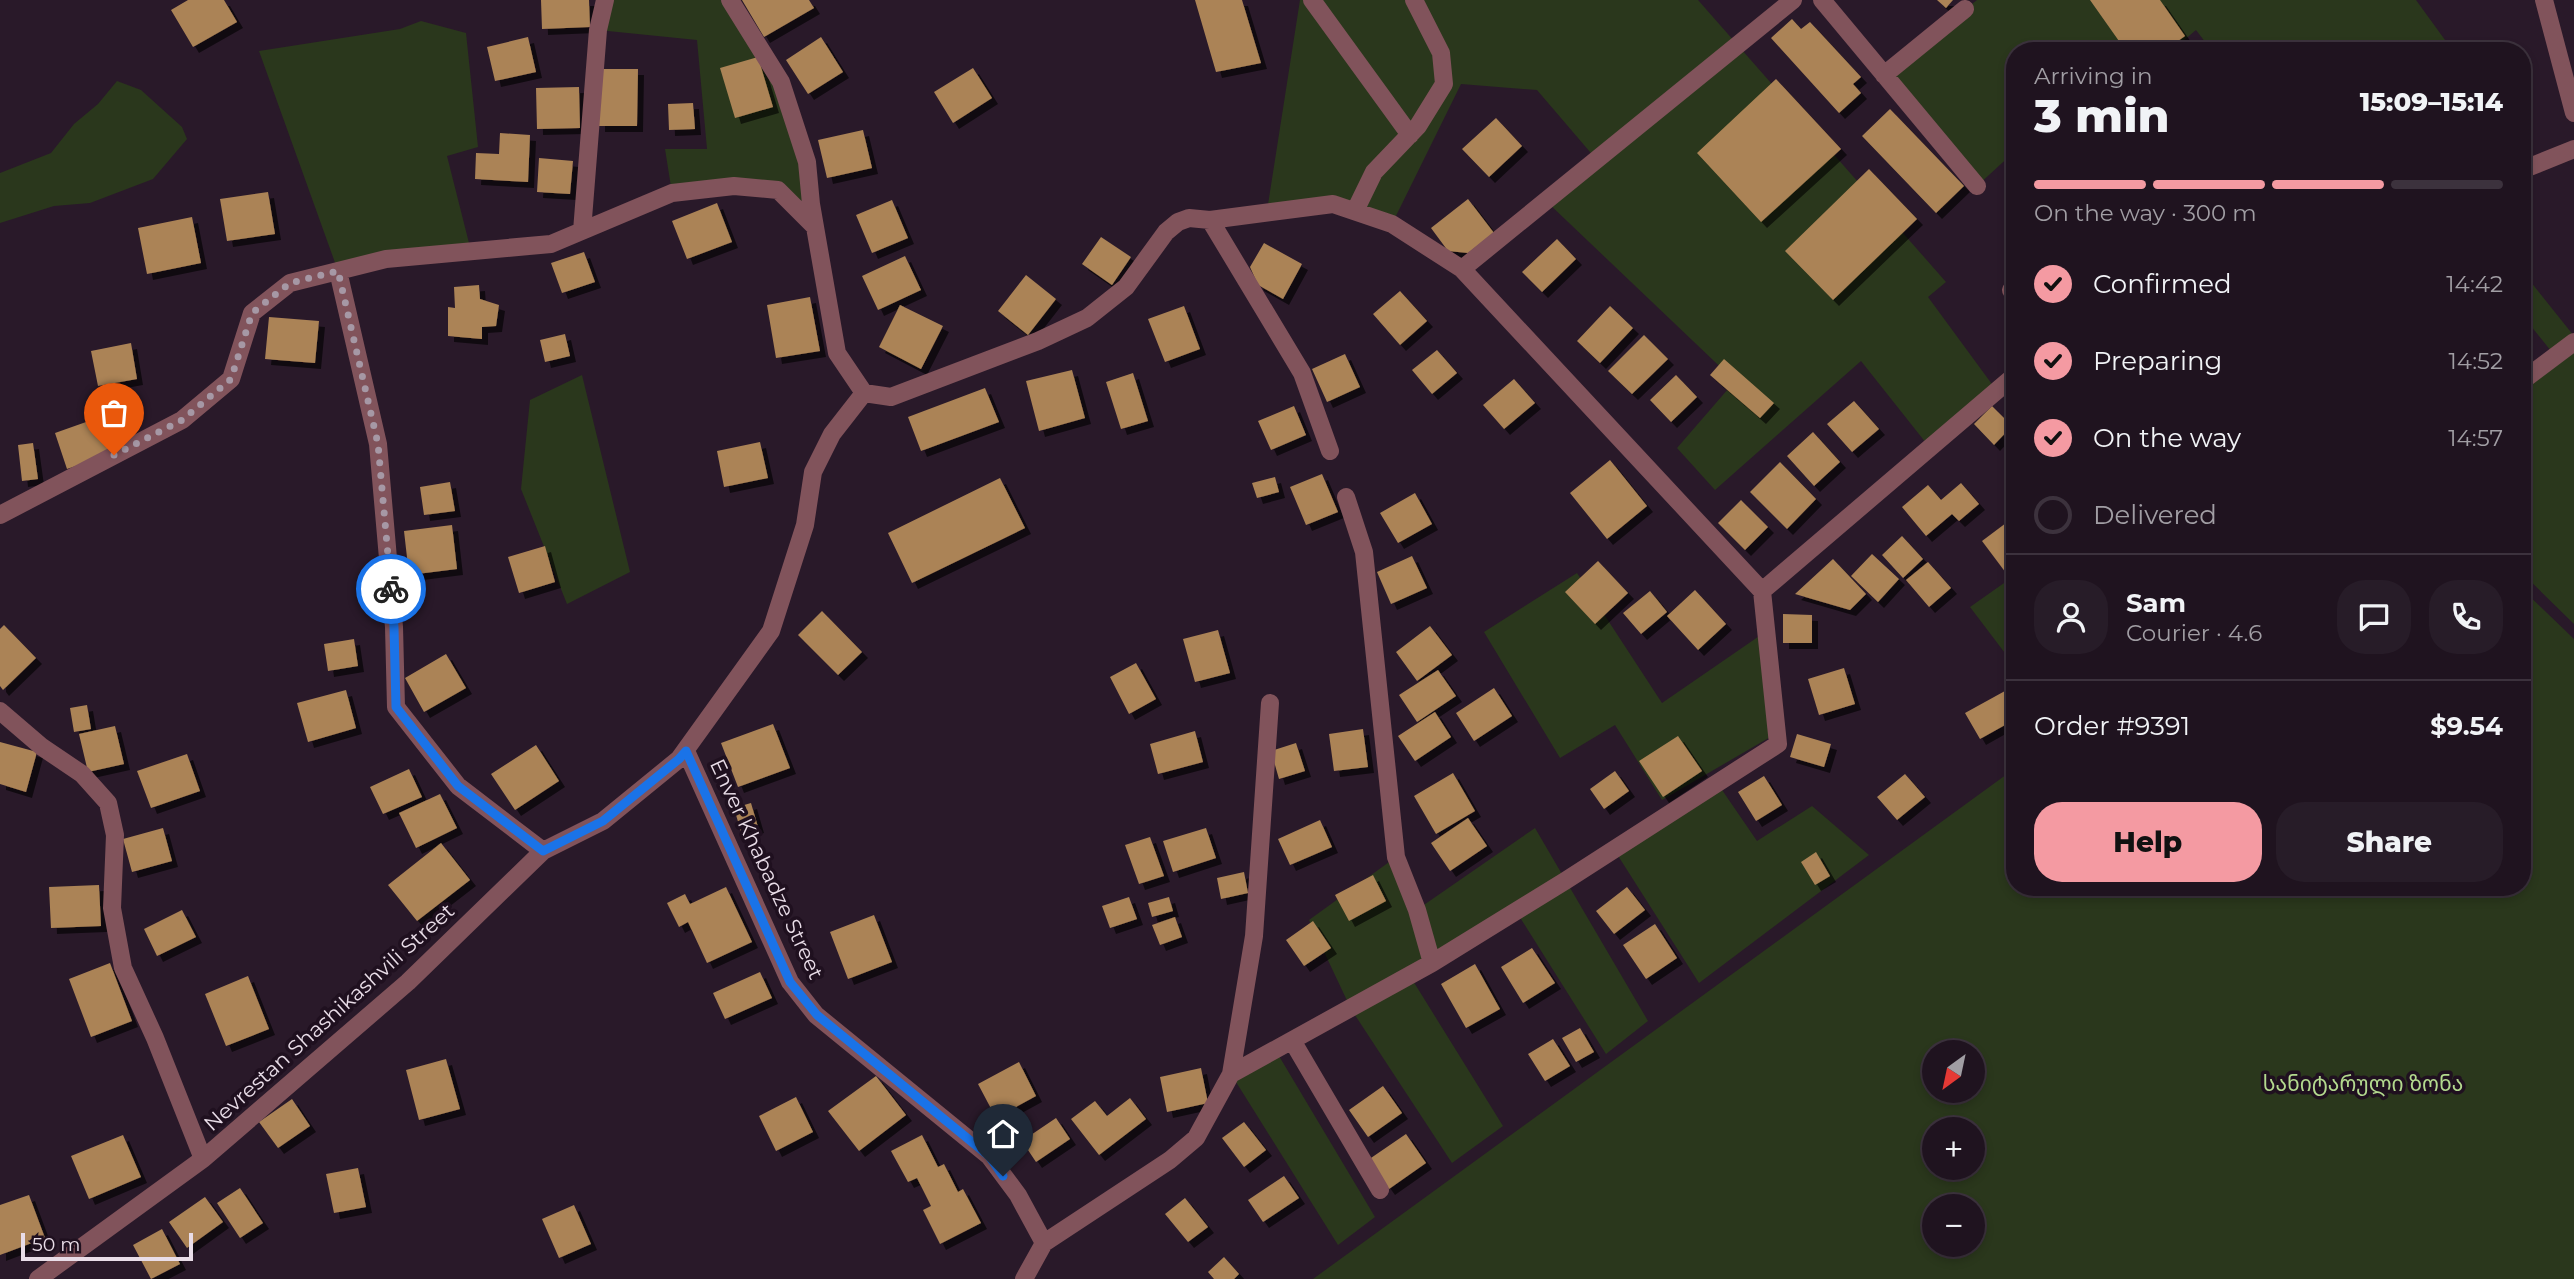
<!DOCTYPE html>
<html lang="en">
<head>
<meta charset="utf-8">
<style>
  body { margin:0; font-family:Montserrat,"Noto Sans Georgian",sans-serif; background:#271c28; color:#f1f3f6; height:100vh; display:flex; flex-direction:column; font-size:26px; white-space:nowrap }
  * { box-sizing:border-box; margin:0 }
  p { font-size:23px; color:#a19ea4 }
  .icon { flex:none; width:38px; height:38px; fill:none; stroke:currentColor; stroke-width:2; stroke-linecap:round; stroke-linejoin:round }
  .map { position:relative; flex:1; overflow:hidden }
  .panel { position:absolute; left:2006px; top:42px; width:525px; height:854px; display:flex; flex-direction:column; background:#1f131f; border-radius:28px; box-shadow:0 4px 10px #0003,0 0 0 2px #3c323d }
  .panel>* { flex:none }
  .needle { width:46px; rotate:213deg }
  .fabs { position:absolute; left:1922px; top:1040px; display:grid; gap:14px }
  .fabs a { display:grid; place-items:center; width:63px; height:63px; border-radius:50%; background:#1f131f; box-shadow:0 4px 10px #0003,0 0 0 2px #3c323d; font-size:35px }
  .scale { position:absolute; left:21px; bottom:18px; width:172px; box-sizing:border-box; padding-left:7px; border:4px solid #e9dde8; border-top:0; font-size:19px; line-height:24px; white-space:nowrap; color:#e9dde8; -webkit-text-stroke:5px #1f101f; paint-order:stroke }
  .pin { position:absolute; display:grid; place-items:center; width:60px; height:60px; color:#fff; margin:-72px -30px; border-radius:50% 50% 50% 0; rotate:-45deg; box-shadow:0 0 7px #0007 }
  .pin .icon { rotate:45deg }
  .courier { position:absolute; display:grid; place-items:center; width:70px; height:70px; margin:-35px; border:5px solid #1a73e8; border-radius:50%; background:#fff; color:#222; box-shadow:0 2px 9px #0007 }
  .overview em { font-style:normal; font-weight:800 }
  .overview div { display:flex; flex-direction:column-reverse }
  .overview { display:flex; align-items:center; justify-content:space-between; height:119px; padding:0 28px }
  h1 { font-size:46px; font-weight:800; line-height:52px }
  .bar { display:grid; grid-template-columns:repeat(4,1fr); gap:10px 7px; align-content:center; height:84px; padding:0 28px }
  .bar i { height:9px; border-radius:5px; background:#3c323d }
  .bar .active { background:#f49aa2 }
  .bar p { grid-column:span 4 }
  .line { display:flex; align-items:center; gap:18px; padding:0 28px; border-top:2px solid #3c323d }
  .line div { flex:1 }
  .round { display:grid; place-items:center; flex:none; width:74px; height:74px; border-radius:28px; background:#271c28 }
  ol { padding:0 28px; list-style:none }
  li { display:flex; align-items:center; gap:21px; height:77px }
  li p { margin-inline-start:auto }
  li .icon { padding:7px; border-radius:50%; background:#f49aa2; color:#111; stroke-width:4 }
  li:last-child { color:#a19ea4 }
  li i { width:38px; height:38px; border:4px solid #3c323d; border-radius:50% }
  .action { display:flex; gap:14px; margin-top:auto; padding:14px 28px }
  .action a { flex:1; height:80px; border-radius:28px; background:#f49aa2; color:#111; font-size:28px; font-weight:800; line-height:80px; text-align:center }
  .action a+a { background:#271c28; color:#f1f3f6 }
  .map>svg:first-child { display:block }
</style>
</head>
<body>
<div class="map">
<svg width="2574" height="1279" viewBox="0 0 2574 1279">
  <defs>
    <filter id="shadow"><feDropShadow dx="6" dy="6" stdDeviation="0" flood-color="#0009"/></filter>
  </defs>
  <rect width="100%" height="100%" fill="#291929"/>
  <path fill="#2a371c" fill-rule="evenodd" d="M 605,0 L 730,0 L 781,82 L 815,227 L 778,190 L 672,193 L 665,149 L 707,149 L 697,40 L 598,30 Z
    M 1300,0 L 1698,0 L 1946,282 L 1928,297 L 1997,391 L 1930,448 L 1861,361 L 1715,490 L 1677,448 L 1735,381 L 1546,201 L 1596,159 L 1537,90 L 1461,84 L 1392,224 L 1333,204 L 1267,211 Z
    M 1977,0 L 2416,0 L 2453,51 L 2212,51 L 2196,30 L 2171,51 L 2014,51 L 2014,152 L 1977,186 L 1884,75 Z
    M 421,21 L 466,33 L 478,147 L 447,156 L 471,251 L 338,271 L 259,51 L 400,29 Z
    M 117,81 L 141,90 L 182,127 L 187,139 L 153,179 L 90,203 L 54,206 L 0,223 L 0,173 L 51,153 L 74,124 L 98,104 Z
    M 2522,271 L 2574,336 L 2574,624 L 2522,573 L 2522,381 L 2555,356 L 2522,315 Z
    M 582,375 L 630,572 L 567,604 L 521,489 L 530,400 Z
    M 1577,573 L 1662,703 L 1768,630 L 1772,736 L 1662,800 L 1615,725 L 1560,758 L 1484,632 Z
    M 2014,576 L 2014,665 L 1970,607 Z
    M 2522,589 L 2574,639 L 2574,1279 L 1313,1279 L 2014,769 L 2014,887 L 2522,887 ZM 1934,1052 L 1972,1052 L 1972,1090 L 1934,1090 ZM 1934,1129 L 1972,1129 L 1972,1167 L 1934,1167 ZM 1934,1206 L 1972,1206 L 1972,1244 L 1934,1244 Z
    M 1720,787 L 1757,841 L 1812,806 L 1869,855 L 1699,983 L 1615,851 Z
    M 1535,828 L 1648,1021 L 1606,1054 L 1516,911 L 1410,976 L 1503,1126 L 1452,1163 L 1351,1009 L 1309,920 L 1396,857 L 1418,909 Z
    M 1276,1051 L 1375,1217 L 1338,1245 L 1231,1074 Z"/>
  <path fill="#ab8356" filter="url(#shadow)" d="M 188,0 L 224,0 L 237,22 L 193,47 L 171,10 Z
    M 541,0 L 589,0 L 590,27 L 542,29 Z
    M 742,0 L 809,0 L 814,8 L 764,37 Z
    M 1195,0 L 1242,0 L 1261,63 L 1216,72 Z
    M 1937,0 L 1953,0 L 1946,8 Z
    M 2090,0 L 2160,0 L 2185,36 L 2164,51 L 2126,51 Z
    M 1792,19 L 1801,29 L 1810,22 L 1861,77 L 1853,84 L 1861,93 L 1839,113 L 1771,38 Z
    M 528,37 L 536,72 L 495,81 L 487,47 Z
    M 821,37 L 843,72 L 808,94 L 786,60 Z
    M 758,57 L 773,107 L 735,118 L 720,68 Z
    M 973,68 L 992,98 L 953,123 L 934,92 Z
    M 599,69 L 638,69 L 637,126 L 599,126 Z
    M 1776,79 L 1841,149 L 1761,222 L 1697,153 Z
    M 579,87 L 580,128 L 537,129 L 536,88 Z
    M 693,103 L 695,129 L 669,130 L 668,104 Z
    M 1890,109 L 1964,186 L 1936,213 L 1862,136 Z
    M 1496,118 L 1522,146 L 1489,177 L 1462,149 Z
    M 863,130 L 872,168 L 827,178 L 818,140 Z
    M 500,133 L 530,135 L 528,182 L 475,179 L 476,153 L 499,154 Z
    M 539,158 L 573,161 L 570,194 L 537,192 Z
    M 1869,169 L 1917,219 L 1833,300 L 1785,251 Z
    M 268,192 L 275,234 L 227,241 L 220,199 Z
    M 1468,199 L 1494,233 L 1468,253 L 1448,251 L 1431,228 Z
    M 892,200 L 908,238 L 872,253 L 856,215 Z
    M 717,203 L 732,242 L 687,259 L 672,221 Z
    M 192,217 L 201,263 L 147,274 L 138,228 Z
    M 1101,237 L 1131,257 L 1112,285 L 1082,264 Z
    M 1557,239 L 1576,259 L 1542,292 L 1522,272 Z
    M 1264,243 L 1302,264 L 1283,299 L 1258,285 L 1250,267 Z
    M 584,252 L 595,282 L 562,293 L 551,263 Z
    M 905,256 L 921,290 L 878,310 L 862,276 Z
    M 1026,275 L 1056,299 L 1028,335 L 998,311 Z
    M 479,285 L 480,299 L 499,305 L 496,326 L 482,327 L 482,339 L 448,336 L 448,307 L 455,308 L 454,287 Z
    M 1400,291 L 1427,321 L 1400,345 L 1373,314 Z
    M 810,297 L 820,351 L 776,358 L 767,305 Z
    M 900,305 L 943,326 L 921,369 L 879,347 Z
    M 1184,306 L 1200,349 L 1165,362 L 1148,319 Z
    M 1610,306 L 1633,328 L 1600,363 L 1577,341 Z
    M 269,317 L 319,321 L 315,363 L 265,359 Z
    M 565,334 L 570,356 L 545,362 L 540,340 Z
    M 1644,335 L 1668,359 L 1632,394 L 1608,371 Z
    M 131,343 L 137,379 L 98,386 L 91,351 Z
    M 1437,350 L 1457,373 L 1432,394 L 1412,370 Z
    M 1345,354 L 1360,387 L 1327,402 L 1312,369 Z
    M 1724,359 L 1774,403 L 1760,418 L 1710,375 Z
    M 1072,370 L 1085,418 L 1039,431 L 1026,381 Z
    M 1133,373 L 1148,421 L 1121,429 L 1106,382 Z
    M 1676,375 L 1697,397 L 1671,422 L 1650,400 Z
    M 1514,379 L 1535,403 L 1504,429 L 1483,405 Z
    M 985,388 L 999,422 L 921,451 L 908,417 Z
    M 1854,401 L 1879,429 L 1852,452 L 1827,424 Z
    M 1294,406 L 1306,435 L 1271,450 L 1258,421 Z
    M 1992,406 L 2012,426 L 1994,445 L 1974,424 Z
    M 103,416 L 116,452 L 67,469 L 55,433 Z
    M 1813,432 L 1840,462 L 1814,486 L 1787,456 Z
    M 760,442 L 768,478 L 724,487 L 717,451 Z
    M 33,443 L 38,479 L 22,481 L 18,445 Z
    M 1610,460 L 1647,506 L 1607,539 L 1570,493 Z
    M 1780,462 L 1816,499 L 1787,529 L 1750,492 Z
    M 1322,474 L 1338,512 L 1306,525 L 1290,487 Z
    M 2014,475 L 2014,496 L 2005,482 Z
    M 1275,477 L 1279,492 L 1257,498 L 1252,483 Z
    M 1000,478 L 1025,528 L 912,583 L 888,533 Z
    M 450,482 L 455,511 L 424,515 L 420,487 Z
    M 1961,483 L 1979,504 L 1959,521 L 1952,514 L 1926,536 L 1902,507 L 1928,485 L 1941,500 Z
    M 1415,493 L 1432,524 L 1398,543 L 1380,513 Z
    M 1741,500 L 1768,527 L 1745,550 L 1718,523 Z
    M 2006,523 L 2014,535 L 2014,573 L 2009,577 L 1982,541 Z
    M 452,525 L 457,569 L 409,575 L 404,531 Z
    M 1902,536 L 1923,559 L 1903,578 L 1882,555 Z
    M 545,546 L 555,582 L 519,593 L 508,557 Z
    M 1872,554 L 1899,579 L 1878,602 L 1851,576 Z
    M 1412,556 L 1427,588 L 1391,604 L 1377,572 Z
    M 1833,559 L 1866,594 L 1850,610 L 1795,594 Z
    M 1598,561 L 1628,593 L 1595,624 L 1565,592 Z
    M 1928,562 L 1951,588 L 1929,607 L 1906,580 Z
    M 1695,590 L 1726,624 L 1698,650 L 1667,616 Z
    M 1650,591 L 1667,612 L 1641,634 L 1623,613 Z
    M 822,611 L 862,652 L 838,675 L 798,635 Z
    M 1783,614 L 1812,615 L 1812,643 L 1783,643 Z
    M 4,625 L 36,658 L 3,690 L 0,686 L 0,629 Z
    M 1430,626 L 1452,655 L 1417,681 L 1396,652 Z
    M 1218,630 L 1230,673 L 1195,682 L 1183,639 Z
    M 354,639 L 358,666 L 328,671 L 324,644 Z
    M 446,654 L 466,688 L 424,712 L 405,678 Z
    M 1136,663 L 1156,699 L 1129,714 L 1110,677 Z
    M 1844,668 L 1855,704 L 1819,715 L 1808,679 Z
    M 1438,670 L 1456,696 L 1417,722 L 1399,695 Z
    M 2014,686 L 2014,720 L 1980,739 L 1965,713 Z
    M 1494,688 L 1512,716 L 1474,741 L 1456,713 Z
    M 346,690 L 356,728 L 308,742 L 297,703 Z
    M 87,705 L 91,729 L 74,732 L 70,708 Z
    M 1435,712 L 1451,737 L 1415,761 L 1398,736 Z
    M 773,724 L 790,768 L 738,787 L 721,743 Z
    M 115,726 L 124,764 L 88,772 L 79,734 Z
    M 1363,729 L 1368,767 L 1334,771 L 1329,734 Z
    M 1195,731 L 1203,762 L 1158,774 L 1150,744 Z
    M 1797,734 L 1831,744 L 1824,767 L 1790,757 Z
    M 1678,736 L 1702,771 L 1663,797 L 1639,761 Z
    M 0,742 L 37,752 L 26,792 L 0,784 Z
    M 1296,743 L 1305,771 L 1279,779 L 1271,751 Z
    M 536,745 L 559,781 L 515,810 L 491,774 Z
    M 187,754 L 200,791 L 151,808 L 137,771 Z
    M 409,769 L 422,797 L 383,814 L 370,787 Z
    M 1615,771 L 1629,791 L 1604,809 L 1590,789 Z
    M 1453,773 L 1475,811 L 1436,834 L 1414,796 Z
    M 1905,774 L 1925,797 L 1897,820 L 1877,797 Z
    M 1764,776 L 1782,805 L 1756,821 L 1738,792 Z
    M 440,794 L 457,828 L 416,848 L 399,813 Z
    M 751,803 L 758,827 L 741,832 L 734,808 Z
    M 1468,818 L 1487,846 L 1450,871 L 1431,843 Z
    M 1320,820 L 1332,847 L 1290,865 L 1278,839 Z
    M 163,828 L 172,861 L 132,872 L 123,839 Z
    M 1206,828 L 1216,858 L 1173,872 L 1163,841 Z
    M 1150,837 L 1164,876 L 1139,884 L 1125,845 Z
    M 441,843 L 470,880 L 417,921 L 388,885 Z
    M 1816,852 L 1830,876 L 1815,885 L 1801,862 Z
    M 1244,872 L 1248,893 L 1221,899 L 1217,878 Z
    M 1373,875 L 1386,901 L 1349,921 L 1335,895 Z
    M 99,885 L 101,926 L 51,928 L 49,887 Z
    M 726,887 L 752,942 L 707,963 L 688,922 L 679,927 L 667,903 L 685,894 L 690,904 Z
    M 1627,887 L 1645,910 L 1614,934 L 1596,911 Z
    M 1129,897 L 1137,919 L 1110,928 L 1102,906 Z
    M 1169,897 L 1173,911 L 1152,917 L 1148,903 Z
    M 182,910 L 196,937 L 157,956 L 144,929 Z
    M 874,915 L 892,962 L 848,979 L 830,932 Z
    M 1175,917 L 1182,937 L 1160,945 L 1152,925 Z
    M 1313,921 L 1331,948 L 1304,966 L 1286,940 Z
    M 1655,924 L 1677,958 L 1646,979 L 1623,945 Z
    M 1532,948 L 1555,983 L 1523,1003 L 1501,967 Z
    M 110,963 L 132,1021 L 91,1037 L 69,979 Z
    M 1475,964 L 1500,1009 L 1466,1028 L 1441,984 Z
    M 760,972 L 772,998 L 725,1019 L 713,993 Z
    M 248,976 L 269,1029 L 226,1046 L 205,994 Z
    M 1580,1028 L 1594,1052 L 1576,1062 L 1562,1038 Z
    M 1553,1039 L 1570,1066 L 1545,1081 L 1528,1054 Z
    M 446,1059 L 460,1109 L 419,1120 L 406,1070 Z
    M 1019,1062 L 1036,1096 L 996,1118 L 978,1084 Z
    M 1201,1068 L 1208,1103 L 1167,1112 L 1160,1077 Z
    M 876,1076 L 906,1115 L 859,1151 L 828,1111 Z
    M 1383,1086 L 1402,1113 L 1368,1137 L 1349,1110 Z
    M 796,1097 L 813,1132 L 776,1151 L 759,1116 Z
    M 1130,1098 L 1146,1119 L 1099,1155 L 1071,1119 L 1095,1101 L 1107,1116 Z
    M 292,1099 L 310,1126 L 278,1148 L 259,1122 Z
    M 1056,1118 L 1070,1139 L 1036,1162 L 1022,1141 Z
    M 1244,1122 L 1266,1150 L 1244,1167 L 1222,1138 Z
    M 1406,1134 L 1426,1163 L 1389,1189 L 1368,1160 Z
    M 123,1135 L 141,1177 L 89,1199 L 71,1156 Z
    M 922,1135 L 938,1167 L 944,1164 L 958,1192 L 963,1189 L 981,1223 L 940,1244 L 923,1210 L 931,1206 L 917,1178 L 908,1182 L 891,1151 Z
    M 358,1168 L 366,1207 L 334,1213 L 326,1174 Z
    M 1284,1176 L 1299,1198 L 1263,1222 L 1248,1200 Z
    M 240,1188 L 263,1223 L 240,1238 L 217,1203 Z
    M 29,1195 L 45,1238 L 0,1255 L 0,1205 Z
    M 205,1197 L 223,1222 L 187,1248 L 169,1222 Z
    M 1185,1198 L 1208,1227 L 1188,1242 L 1165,1214 Z
    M 574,1205 L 591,1244 L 559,1258 L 542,1219 Z
    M 162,1229 L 180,1264 L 151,1279 L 133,1245 Z
    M 1224,1257 L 1239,1274 L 1234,1279 L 1214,1279 L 1208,1272 Z"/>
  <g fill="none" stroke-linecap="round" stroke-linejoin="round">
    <path stroke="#81535b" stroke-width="18" d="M 730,0 L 781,82 L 807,162 L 811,204 L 837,353 L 864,393
      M 1312,0 L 1410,135
      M 1822,0 L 1977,186
      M 2544,0 L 2574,113
      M 1884,75 L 1965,9
      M 2522,170 L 2574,149
      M 1355,211 L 1374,172 L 1418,126 L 1444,84 L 1441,53 L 1414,0
      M 1210,220 L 1302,373 L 1330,451
      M 582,231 L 598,30 L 605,0
      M 1462,269 L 1793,0
      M 338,271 L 378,444 L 394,627 L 396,707 L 458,786 L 543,851
      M 2014,287 L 2011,290 L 2014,294
      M 2522,381 L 2574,342
      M 864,393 L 891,397 L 1038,341 L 1087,318 L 1126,287 L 1166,232 L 1178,222 L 1189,218 L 1210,220 L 1333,204 L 1392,224 L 1462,269 L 1762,591 L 1778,744 L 1565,881 L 1432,963
      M 0,515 L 182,420 L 231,379 L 252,313 L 290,283 L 386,259 L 551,244 L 672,193 L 734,186 L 778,190 L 815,227
      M 1762,591 L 2014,376
      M 0,711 L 42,747 L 82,774 L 108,803 L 115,835 L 112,908 L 123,968 L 155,1038 L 203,1159
      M 686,751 L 790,982 L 816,1015 L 989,1156 L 1018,1195 L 1044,1243 L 1024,1279
      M 1293,1042 L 1380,1190
      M 1231,1074 L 1432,963 L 1417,910 L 1396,857 L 1364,552 L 1346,497
      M 1044,1243 L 1170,1160 L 1196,1138 L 1231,1074 L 1254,936 L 1270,703
      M 38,1279 L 203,1159 L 408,982 L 543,851 L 603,821 L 679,759 L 771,631 L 805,525 L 813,472 L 832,434 L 864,393"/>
  </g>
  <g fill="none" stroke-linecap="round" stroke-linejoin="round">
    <path stroke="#a698a5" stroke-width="7" stroke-dasharray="0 12.6" d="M 114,455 L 182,420 L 231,379 L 252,313 L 290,283 L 338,271 L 378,444 L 391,589"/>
    <path stroke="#1a73e8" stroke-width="9" d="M 391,589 L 394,627 L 396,707 L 458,786 L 543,851 L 603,821 L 679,759 L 686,751 L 790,982 L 817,1015 L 989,1156 L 1003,1176"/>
  </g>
  <g text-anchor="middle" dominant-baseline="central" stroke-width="7" stroke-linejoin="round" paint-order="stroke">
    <g font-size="21" fill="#e9dde8" stroke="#1f101f">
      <text transform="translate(767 869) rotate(65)">Enver Khabadze Street</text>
      <text transform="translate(329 1017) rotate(-42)">Nevrestan Shashikashvili Street</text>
    </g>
    <g font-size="21" fill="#b3d98e" stroke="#1f101f">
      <text x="2363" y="1083">სანიტარული ზონა</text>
    </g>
  </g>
</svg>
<div class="fabs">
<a><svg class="needle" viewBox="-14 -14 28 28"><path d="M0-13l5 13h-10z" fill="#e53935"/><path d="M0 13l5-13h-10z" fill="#a19ea4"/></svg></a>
<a>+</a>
<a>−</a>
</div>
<div class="scale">50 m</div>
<div class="pin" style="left:114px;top:455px;background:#ea580c"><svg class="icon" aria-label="bag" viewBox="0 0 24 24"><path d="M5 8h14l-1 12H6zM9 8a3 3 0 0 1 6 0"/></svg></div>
<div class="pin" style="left:1003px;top:1176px;background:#1f2937"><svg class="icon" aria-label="home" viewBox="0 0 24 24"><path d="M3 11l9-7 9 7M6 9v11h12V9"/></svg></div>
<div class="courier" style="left:391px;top:589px"><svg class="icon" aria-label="bike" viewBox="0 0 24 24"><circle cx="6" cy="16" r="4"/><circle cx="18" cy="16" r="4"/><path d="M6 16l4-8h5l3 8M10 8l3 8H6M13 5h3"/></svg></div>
<section class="panel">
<div class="overview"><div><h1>3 min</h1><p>Arriving in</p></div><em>15:09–15:14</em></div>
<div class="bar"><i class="active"></i><i class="active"></i><i class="active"></i><i></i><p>On the way · 300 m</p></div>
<ol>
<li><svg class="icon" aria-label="check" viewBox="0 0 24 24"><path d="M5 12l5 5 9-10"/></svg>Confirmed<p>14:42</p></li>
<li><svg class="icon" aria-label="check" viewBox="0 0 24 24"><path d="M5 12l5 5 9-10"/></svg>Preparing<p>14:52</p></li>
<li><svg class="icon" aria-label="check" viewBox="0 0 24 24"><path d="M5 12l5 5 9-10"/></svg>On the way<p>14:57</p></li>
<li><i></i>Delivered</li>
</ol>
<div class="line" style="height:126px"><a class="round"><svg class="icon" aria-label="person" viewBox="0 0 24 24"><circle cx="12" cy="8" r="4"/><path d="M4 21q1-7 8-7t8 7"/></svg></a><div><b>Sam</b><p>Courier · 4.6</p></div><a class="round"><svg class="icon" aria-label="chat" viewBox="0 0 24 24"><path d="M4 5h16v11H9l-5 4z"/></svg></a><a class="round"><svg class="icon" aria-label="phone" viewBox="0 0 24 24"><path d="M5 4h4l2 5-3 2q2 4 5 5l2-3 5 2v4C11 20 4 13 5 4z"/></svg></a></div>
<div class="line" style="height:91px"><div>Order #9391</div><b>$9.54</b></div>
<div class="action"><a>Help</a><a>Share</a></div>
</section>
</div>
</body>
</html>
